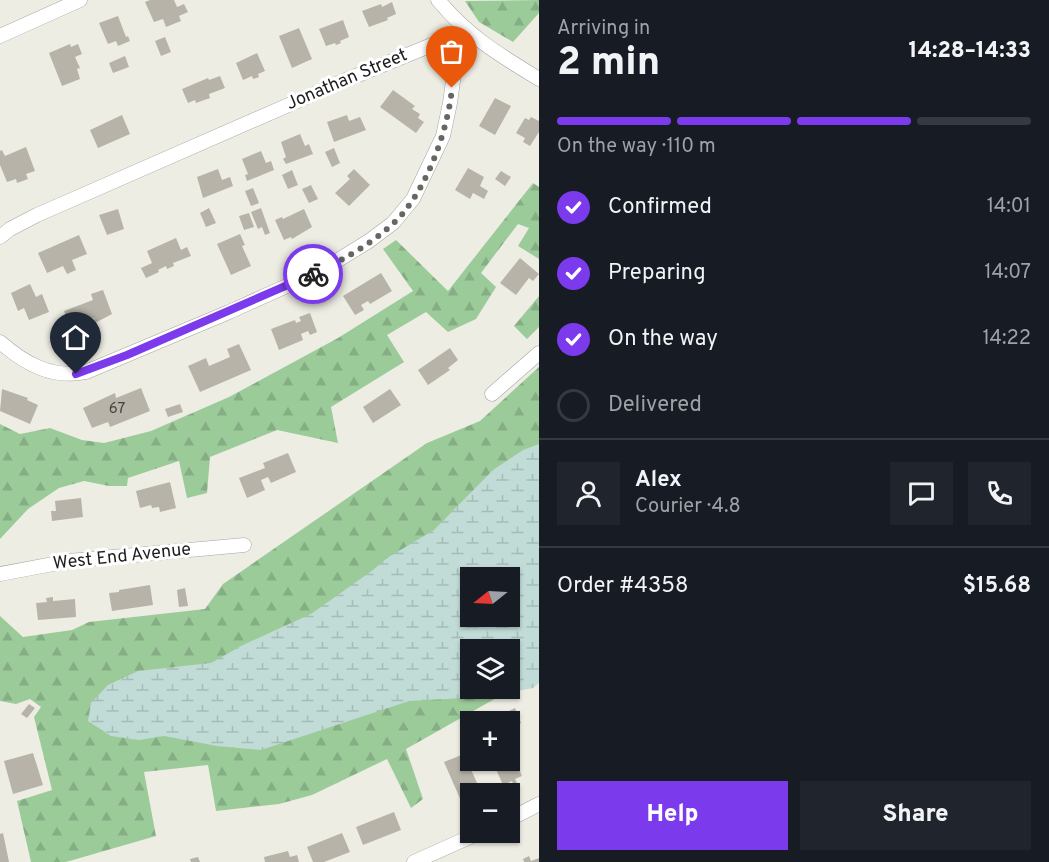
<!DOCTYPE html>
<html lang="en">
<head>
<meta charset="utf-8">
<style>
  body { margin:0; font-family:Overpass,sans-serif; background:#20242c; color:#f1f3f6; height:100vh; display:flex; flex-direction:column; font-size:22px; white-space:nowrap }
  * { box-sizing:border-box; margin:0 }
  p { font-size:20px; color:#9ea1a6 }
  .icon { flex:none; width:33px; height:33px; fill:none; stroke:currentColor; stroke-width:2; stroke-linecap:round; stroke-linejoin:round }
  .map { position:relative; flex:1; overflow:hidden }
  .details { display:flex; flex-direction:column; background:#171b24; width:510px }
  .details>* { flex:none }
  .needle { width:39px; rotate:252deg }
  .tools { position:absolute; left:460px; top:567px; display:grid; gap:12px }
  .tools a { display:grid; place-items:center; width:60px; height:60px; border-radius:0px; background:#171b24; box-shadow:0 2px 4px #0004; font-size:30px }
  .pin { position:absolute; display:grid; place-items:center; width:51px; height:51px; color:#fff; margin:-62px -26px; border-radius:50% 50% 50% 0; rotate:-45deg; box-shadow:0 0 6px #0007 }
  .pin .icon { rotate:45deg }
  .courier { position:absolute; display:grid; place-items:center; width:60px; height:60px; margin:-30px; border:4px solid #7c3aed; border-radius:50%; background:#fff; color:#222; box-shadow:0 2px 8px #0007 }
  .summary em { font-style:normal; font-weight:800 }
  .summary div { display:flex; flex-direction:column-reverse }
  .summary { display:flex; align-items:center; justify-content:space-between; height:102px; padding:0 18px }
  h1 { font-size:39px; font-weight:800; line-height:45px }
  .bar { display:grid; grid-template-columns:repeat(4,1fr); gap:9px 6px; align-content:center; height:72px; padding:0 18px }
  .bar i { height:8px; border-radius:4px; background:#363941 }
  .bar .selected { background:#7c3aed }
  .bar p { grid-column:span 4 }
  .line { display:flex; align-items:center; gap:15px; padding:0 18px; border-top:2px solid #363941 }
  .line div { flex:1 }
  .round { display:grid; place-items:center; flex:none; width:63px; height:63px; border-radius:0px; background:#20242c }
  ol { padding:0 18px; list-style:none }
  li { display:flex; align-items:center; gap:18px; height:66px }
  li p { margin-inline-start:auto }
  li .icon { padding:6px; border-radius:50%; background:#7c3aed; color:#fff; stroke-width:4 }
  li:last-child { color:#9ea1a6 }
  li i { width:33px; height:33px; border:3px solid #363941; border-radius:50% }
  .primary-button { display:flex; gap:12px; margin-top:auto; padding:12px 18px }
  .primary-button a { flex:1; height:69px; border-radius:0px; background:#7c3aed; color:#fff; font-size:24px; font-weight:800; line-height:69px; text-align:center }
  .primary-button a+a { background:#20242c; color:#f1f3f6 }
  main { display:flex; flex:1; min-height:0 }
  .map>svg:first-child { display:block }
</style>
</head>
<body>
<main>
<div class="map">
<svg width="539" height="862" viewBox="0 0 539 862">
  <defs>
    <pattern id="forest-firs" width="22" height="20" patternUnits="userSpaceOnUse" patternTransform="scale(1.5)"><rect width="22" height="20" fill="#9ccb9a"/><path d="M5 1l3.5 6h-7zM16 11l3.5 6h-7z" fill="#86ae84"/></pattern>
    <pattern id="wetland-marsh" width="20" height="14" patternUnits="userSpaceOnUse" patternTransform="scale(1.5)"><rect width="20" height="14" fill="#c1dbd6"/><path d="M1 5h8M5 5V1M11 12h8M15 12V8" fill="none" stroke="#a5bcb7"/></pattern>
  </defs>
  <rect width="100%" height="100%" fill="#eeede4"/>
  <path fill="url(#forest-firs)" fill-rule="evenodd" d="M 539,0 L 539,13 L 513,42 L 479,22 L 465,1 Z
    M 533,183 L 539,187 L 539,259 L 518,246 L 529,228 L 518,224 L 481,273 L 496,287 L 476,319 L 448,332 L 426,312 L 387,335 L 404,362 L 331,407 L 338,443 L 277,430 L 210,457 L 207,493 L 187,498 L 179,461 L 128,478 L 127,486 L 109,486 L 84,481 L 59,488 L 28,509 L 0,539 L 0,424 L 20,434 L 50,428 L 82,440 L 104,443 L 151,431 L 229,397 L 338,338 L 413,291 L 383,249 L 396,240 L 448,291 Z
    M 539,296 L 539,327 L 527,339 L 514,326 Z
    M 539,367 L 539,674 L 406,749 L 423,799 L 411,808 L 387,759 L 312,795 L 279,804 L 216,811 L 208,765 L 144,772 L 156,836 L 66,862 L 31,862 L 17,801 L 52,790 L 34,717 L 41,707 L 30,699 L 16,704 L 0,701 L 0,616 L 23,637 L 72,630 L 89,622 L 205,609 L 223,584 L 427,443 L 480,421 ZM 471,578 L 510,578 L 510,616 L 471,616 ZM 471,650 L 510,650 L 510,688 L 471,688 Z"/>
  <path fill="url(#wetland-marsh)" fill-rule="evenodd" d="M 539,444 L 539,683 L 533,688 L 483,697 L 409,701 L 261,750 L 217,746 L 164,736 L 139,740 L 111,736 L 88,721 L 91,703 L 108,685 L 138,671 L 211,663 L 243,645 L 311,614 L 373,570 L 387,558 L 434,530 L 493,470 L 523,450 ZM 471,578 L 510,578 L 510,616 L 471,616 ZM 471,650 L 510,650 L 510,688 L 471,688 Z"/>
  <path fill="#b7b3a9" d="M 150,0 L 174,0 L 177,7 L 184,4 L 188,12 L 179,16 L 181,21 L 166,27 L 163,19 L 154,22 L 145,2 Z
    M 392,2 L 396,14 L 387,18 L 388,20 L 369,27 L 362,11 L 381,4 L 382,7 Z
    M 118,16 L 126,37 L 128,36 L 130,41 L 118,46 L 116,41 L 108,44 L 99,23 Z
    M 343,20 L 349,37 L 340,41 L 341,43 L 336,45 L 335,43 L 326,46 L 319,29 Z
    M 299,28 L 312,59 L 292,68 L 279,36 Z
    M 165,37 L 171,52 L 161,56 L 155,41 Z
    M 70,44 L 71,47 L 78,44 L 82,54 L 75,57 L 80,68 L 77,69 L 80,79 L 62,86 L 49,53 Z
    M 257,53 L 265,71 L 258,74 L 259,77 L 253,79 L 252,76 L 243,80 L 236,63 Z
    M 125,56 L 129,67 L 113,73 L 109,63 Z
    M 220,76 L 225,88 L 209,94 L 210,98 L 196,103 L 195,100 L 188,103 L 182,89 L 208,78 L 209,80 Z
    M 393,90 L 415,106 L 412,109 L 420,114 L 418,118 L 424,122 L 416,133 L 380,107 Z
    M 495,98 L 511,106 L 495,135 L 479,126 Z
    M 122,115 L 130,134 L 98,148 L 90,130 Z
    M 347,115 L 349,121 L 360,117 L 366,130 L 334,142 L 327,122 Z
    M 531,117 L 539,121 L 539,132 L 530,146 L 523,142 L 525,138 L 516,133 L 525,118 L 529,120 Z
    M 300,134 L 305,146 L 309,144 L 313,154 L 286,164 L 283,159 L 286,157 L 281,142 Z
    M 26,147 L 35,171 L 26,174 L 28,179 L 17,183 L 16,179 L 7,182 L 0,165 L 0,151 L 2,150 L 5,156 Z
    M 334,148 L 340,163 L 332,167 L 325,152 Z
    M 261,151 L 266,163 L 271,161 L 274,170 L 247,181 L 245,175 L 248,174 L 242,159 Z
    M 468,168 L 484,177 L 480,186 L 488,191 L 484,199 L 473,193 L 470,199 L 455,190 Z
    M 218,169 L 222,180 L 230,177 L 233,186 L 203,198 L 197,177 Z
    M 354,169 L 370,185 L 349,206 L 335,193 L 350,179 L 347,176 Z
    M 292,170 L 298,185 L 288,189 L 282,175 Z
    M 501,171 L 511,177 L 505,186 L 495,179 Z
    M 311,185 L 318,199 L 309,203 L 302,189 Z
    M 253,188 L 259,203 L 251,206 L 245,191 Z
    M 209,208 L 216,223 L 206,227 L 200,213 Z
    M 261,208 L 270,233 L 265,235 L 262,227 L 258,229 L 251,212 Z
    M 118,209 L 124,229 L 107,235 L 99,215 Z
    M 304,209 L 312,227 L 292,239 L 291,237 L 284,240 L 275,220 L 282,217 L 283,219 Z
    M 249,213 L 254,227 L 244,230 L 239,216 Z
    M 240,234 L 245,245 L 242,246 L 251,266 L 231,275 L 217,244 Z
    M 79,235 L 87,254 L 72,260 L 76,270 L 67,274 L 63,266 L 47,273 L 38,253 Z
    M 176,238 L 181,250 L 187,247 L 191,256 L 173,263 L 174,266 L 167,269 L 166,266 L 158,270 L 159,272 L 146,278 L 141,268 L 152,263 L 147,251 Z
    M 520,258 L 539,274 L 533,281 L 529,278 L 516,295 L 500,283 Z
    M 381,273 L 392,291 L 370,304 L 368,301 L 361,305 L 364,310 L 355,315 L 343,296 Z
    M 30,284 L 36,297 L 42,294 L 49,312 L 29,320 L 24,308 L 18,311 L 11,293 Z
    M 103,290 L 112,314 L 95,323 L 94,318 L 80,323 L 83,332 L 73,336 L 64,311 L 93,300 L 91,294 Z
    M 310,313 L 317,332 L 310,335 L 308,331 L 301,334 L 303,340 L 279,350 L 271,329 L 295,320 L 296,323 L 301,321 L 299,317 Z
    M 239,344 L 251,370 L 200,392 L 188,366 L 206,358 L 209,366 L 230,357 L 227,349 Z
    M 450,348 L 458,360 L 448,368 L 450,370 L 428,385 L 418,370 Z
    M 141,388 L 150,411 L 110,427 L 108,422 L 92,428 L 83,408 L 115,393 L 116,398 Z
    M 2,389 L 28,398 L 27,400 L 38,405 L 30,424 L 0,411 Z
    M 390,389 L 401,405 L 373,423 L 363,407 Z
    M 180,404 L 183,412 L 168,417 L 165,409 Z
    M 288,453 L 296,472 L 271,483 L 268,477 L 261,480 L 265,490 L 247,498 L 239,478 L 265,468 L 263,463 Z
    M 170,482 L 176,508 L 160,512 L 159,507 L 152,508 L 151,505 L 140,508 L 136,491 Z
    M 81,498 L 83,517 L 52,521 L 51,511 L 56,511 L 55,501 Z
    M 150,585 L 153,605 L 112,611 L 109,593 L 119,592 L 119,590 Z
    M 185,588 L 188,606 L 179,607 L 177,590 Z
    M 53,597 L 53,601 L 75,599 L 76,617 L 38,620 L 36,603 L 47,602 L 46,598 Z
    M 29,704 L 35,708 L 27,718 L 21,714 Z
    M 515,708 L 521,723 L 513,727 L 507,712 Z
    M 510,749 L 522,776 L 515,779 L 517,783 L 513,784 L 512,781 L 503,785 L 492,760 L 510,760 Z
    M 33,753 L 43,785 L 13,794 L 4,761 Z
    M 464,754 L 482,794 L 471,794 L 471,799 L 462,803 L 444,762 Z
    M 394,812 L 401,830 L 363,845 L 356,827 Z
    M 3,833 L 9,862 L 0,862 L 0,834 Z
    M 342,833 L 350,852 L 324,862 L 313,862 L 307,847 Z
    M 288,851 L 290,857 L 297,855 L 299,862 L 265,862 L 264,857 Z
    M 529,856 L 531,861 L 539,858 L 539,862 L 524,862 L 523,859 Z
    M 198,857 L 200,862 L 191,862 L 190,859 Z"/>
  <g fill="none" stroke-linecap="round" stroke-linejoin="round">
    <g stroke="#a4a4a4" stroke-width="15">
      <path id="minor" d="M 438,0 C 469,37 498,54 539,79
        M 0,36 L 80,0
        M 0,237 L 10,229 L 37,215 L 341,82 L 466,31 L 457,51 L 450,103 L 443,136 L 413,199 L 393,223 L 369,241 L 322,270 L 229,312 L 86,372 C 52,379 25,364 0,342
        M 492,394 L 539,353
        M 0,574 L 69,561 L 244,545
        M 510,819 L 539,804
        M 414,862 L 481,832"/>
    </g>
    <use href="#minor" stroke="#fff" stroke-width="14"/>
  </g>
  <g fill="none" stroke-linecap="round" stroke-linejoin="round">
    <path stroke="#666663" stroke-width="6" stroke-dasharray="0 10.8" d="M 313,274 C 342,261 384,237 404,212 C 430,180 448,128 452,88"/>
    <path stroke="#7c3aed" stroke-width="8" d="M 76,374 L 127,355 L 313,274"/>
  </g>
  <g text-anchor="middle" dominant-baseline="central" stroke-width="6" stroke-linejoin="round" paint-order="stroke">
    <g font-size="15" fill="#444240">
      <text x="117" y="409">67</text>
    </g>
    <g font-size="18" fill="#1d1d1d" stroke="#fff">
      <text transform="translate(347 80) rotate(-23)">Jonathan Street</text>
      <text transform="translate(122 557) rotate(-6)">West End Avenue</text>
    </g>
  </g>
</svg>
<div class="tools">
<a><svg class="needle" viewBox="-14 -14 28 28"><path d="M0-13l5 13h-10z" fill="#e53935"/><path d="M0 13l5-13h-10z" fill="#9ea1a6"/></svg></a>
<a><svg class="icon" aria-label="layers" viewBox="0 0 24 24"><path d="M12 4l9 5-9 5-9-5zM3 14l9 5 9-5"/></svg></a>
<a>+</a>
<a>−</a>
</div>
<div class="pin" style="left:452px;top:88px;background:#ea580c"><svg class="icon" aria-label="bag" viewBox="0 0 24 24"><path d="M5 8h14l-1 12H6zM9 8a3 3 0 0 1 6 0"/></svg></div>
<div class="pin" style="left:76px;top:374px;background:#1f2937"><svg class="icon" aria-label="home" viewBox="0 0 24 24"><path d="M3 11l9-7 9 7M6 9v11h12V9"/></svg></div>
<div class="courier" style="left:313px;top:274px"><svg class="icon" aria-label="bike" viewBox="0 0 24 24"><circle cx="6" cy="16" r="4"/><circle cx="18" cy="16" r="4"/><path d="M6 16l4-8h5l3 8M10 8l3 8H6M13 5h3"/></svg></div>
</div>
<section class="details">
<div class="summary"><div><h1>2 min</h1><p>Arriving in</p></div><em>14:28–14:33</em></div>
<div class="bar"><i class="selected"></i><i class="selected"></i><i class="selected"></i><i></i><p>On the way · 110 m</p></div>
<ol>
<li><svg class="icon" aria-label="check" viewBox="0 0 24 24"><path d="M5 12l5 5 9-10"/></svg>Confirmed<p>14:01</p></li>
<li><svg class="icon" aria-label="check" viewBox="0 0 24 24"><path d="M5 12l5 5 9-10"/></svg>Preparing<p>14:07</p></li>
<li><svg class="icon" aria-label="check" viewBox="0 0 24 24"><path d="M5 12l5 5 9-10"/></svg>On the way<p>14:22</p></li>
<li><i></i>Delivered</li>
</ol>
<div class="line" style="height:108px"><a class="round"><svg class="icon" aria-label="person" viewBox="0 0 24 24"><circle cx="12" cy="8" r="4"/><path d="M4 21q1-7 8-7t8 7"/></svg></a><div><b>Alex</b><p>Courier · 4.8</p></div><a class="round"><svg class="icon" aria-label="chat" viewBox="0 0 24 24"><path d="M4 5h16v11H9l-5 4z"/></svg></a><a class="round"><svg class="icon" aria-label="phone" viewBox="0 0 24 24"><path d="M5 4h4l2 5-3 2q2 4 5 5l2-3 5 2v4C11 20 4 13 5 4z"/></svg></a></div>
<div class="line" style="height:78px"><div>Order #4358</div><b>$15.68</b></div>
<div class="primary-button"><a>Help</a><a>Share</a></div>
</section>
</main>
</body>
</html>
